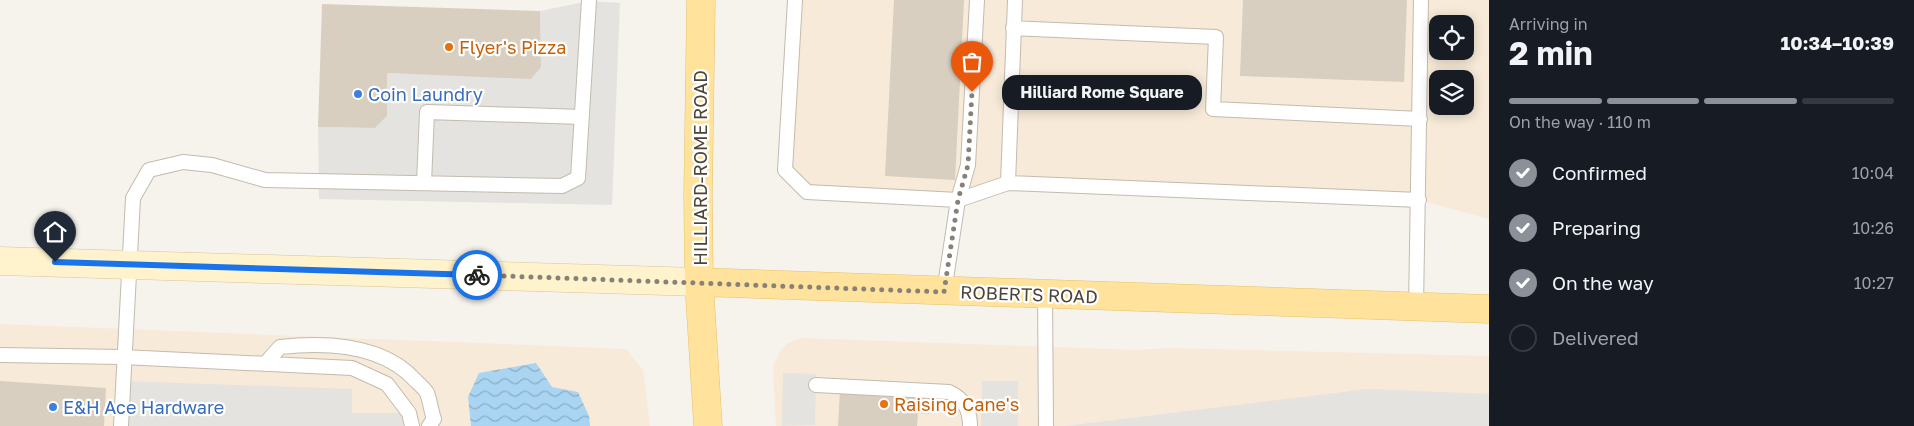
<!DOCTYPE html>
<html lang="en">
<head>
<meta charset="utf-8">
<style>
  body { margin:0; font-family:"Golos Text",sans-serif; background:#20242c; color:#f1f3f6; height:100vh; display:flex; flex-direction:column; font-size:19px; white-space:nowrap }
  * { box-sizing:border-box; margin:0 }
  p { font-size:16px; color:#9ea1a6 }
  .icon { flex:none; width:28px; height:28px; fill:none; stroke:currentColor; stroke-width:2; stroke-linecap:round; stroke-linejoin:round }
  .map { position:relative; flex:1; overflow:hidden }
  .panel { display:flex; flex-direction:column; background:#171b24; width:425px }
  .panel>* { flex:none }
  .fabs { position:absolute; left:1429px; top:15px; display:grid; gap:10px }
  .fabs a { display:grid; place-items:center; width:45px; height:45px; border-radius:10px; background:#171b24; box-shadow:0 2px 12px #0003; font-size:25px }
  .pin { position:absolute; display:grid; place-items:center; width:42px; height:42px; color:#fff; margin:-51px -21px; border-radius:50% 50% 50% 0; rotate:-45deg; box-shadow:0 0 5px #0007 }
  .pin .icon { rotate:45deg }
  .courier { position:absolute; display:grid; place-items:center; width:50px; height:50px; margin:-25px; border:4px solid #1a73e8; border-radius:50%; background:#fff; color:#222; box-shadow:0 1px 6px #0007 }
  .bubble { position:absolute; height:35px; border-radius:15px; background:#171b24; box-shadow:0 2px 12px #0003; font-size:16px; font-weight:700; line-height:35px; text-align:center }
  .overview em { font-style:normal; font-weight:700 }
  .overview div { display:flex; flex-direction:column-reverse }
  .overview { display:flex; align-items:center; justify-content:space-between; height:85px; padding:0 20px }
  h1 { font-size:32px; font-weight:700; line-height:38px }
  .bar { display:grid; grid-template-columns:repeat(4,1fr); gap:8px 5px; align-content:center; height:60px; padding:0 20px }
  .bar i { height:6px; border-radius:4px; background:#363941 }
  .bar .current { background:#8c9099 }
  .bar p { grid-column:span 4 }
  ol { padding:0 20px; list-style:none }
  li { display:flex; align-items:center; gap:15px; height:55px }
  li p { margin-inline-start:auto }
  li .icon { padding:5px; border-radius:50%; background:#8c9099; color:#fff; stroke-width:4 }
  li:last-child { color:#9ea1a6 }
  li i { width:28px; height:28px; border:2px solid #363941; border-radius:50% }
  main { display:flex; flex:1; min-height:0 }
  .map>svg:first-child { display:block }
</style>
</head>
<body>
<main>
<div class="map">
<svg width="1489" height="426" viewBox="0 0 1489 426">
  <defs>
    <pattern id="water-waves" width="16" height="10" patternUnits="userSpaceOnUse" patternTransform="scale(1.25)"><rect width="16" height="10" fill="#a9d4f2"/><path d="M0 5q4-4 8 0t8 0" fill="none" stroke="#8caec5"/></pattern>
  </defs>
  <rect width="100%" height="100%" fill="#f6f3ec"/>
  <path fill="#f7ead8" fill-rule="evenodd" d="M 795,0 L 1489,0 L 1489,219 L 1419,200 L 1008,183 L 958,200 L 807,192 L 785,170 ZM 1438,24 L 1465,24 L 1465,51 L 1438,51 ZM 1438,79 L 1465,79 L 1465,106 L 1438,106 Z
    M 0,324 L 626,349 L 643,370 L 650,426 L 0,426 Z
    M 801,338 L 1138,350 L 1170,348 L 1489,356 L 1489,426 L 776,426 L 773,367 L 780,351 L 788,343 Z"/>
  <path fill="#e5e3e0" d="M 589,1 L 620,3 L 612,205 L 319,199 L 318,127 L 375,128 L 387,116 L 387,73 L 531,78 L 541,67 L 540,11 Z
    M 783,373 L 816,374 L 815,425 L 782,426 Z
    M 123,381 L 352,389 L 352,413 L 409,413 L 412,426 L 121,426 Z
    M 982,381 L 1018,381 L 1018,426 L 981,426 Z
    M 1368,389 L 1489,394 L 1489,426 L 1065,426 Z"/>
  <path fill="url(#water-waves)" d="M 536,363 L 552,387 L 578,392 L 589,416 L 590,426 L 471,426 L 468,397 L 479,373 Z"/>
  <path fill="#d8cfc1" d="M 894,0 L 964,0 L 955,180 L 885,176 Z
    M 1243,0 L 1407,0 L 1404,82 L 1240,76 Z
    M 322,4 L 540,11 L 541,67 L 531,79 L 387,73 L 387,116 L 375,128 L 318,127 Z
    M 0,381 L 106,388 L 104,426 L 0,426 Z
    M 840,390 L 930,395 L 929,414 L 918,413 L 917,426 L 838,426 Z"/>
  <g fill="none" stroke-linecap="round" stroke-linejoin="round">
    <g stroke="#c2bbae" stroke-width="16">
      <path id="service" d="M 795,0 L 785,170 L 807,192 L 958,200 L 1008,183 L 1419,200
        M 1013,28 L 1216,37 L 1213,109 L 1420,119
        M 424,183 L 427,112 L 582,117
        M 1008,183 L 1015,0
        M 944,292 L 958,200 L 968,165 L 977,0
        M 1045,294 L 1046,426
        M 1416,308 L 1421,0
        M 0,355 L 123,357 L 352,368 L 387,384 L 409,413 L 412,426
        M 265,364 L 280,347 C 326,342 383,344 416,381 C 420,385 425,389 427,393 C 430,400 431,411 434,419 L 429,426
        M 816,385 L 949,392 C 964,399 970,409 970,426
        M 121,426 L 133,198 L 149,170 L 183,162 L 212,165 L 265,180 L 562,186 L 578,178 L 589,0"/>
    </g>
    <g stroke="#d6c79b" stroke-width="29">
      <path id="secondary" d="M 0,261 L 699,282"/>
    </g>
    <g stroke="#e6c16a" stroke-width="29">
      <path id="primary" d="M 701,0 L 698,195 L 699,282 L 708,426
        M 699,282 L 1489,309"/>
    </g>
    <use href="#service" stroke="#fff" stroke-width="14"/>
    <use href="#secondary" stroke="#fff3cd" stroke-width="28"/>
    <use href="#primary" stroke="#ffe39c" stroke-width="28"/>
  </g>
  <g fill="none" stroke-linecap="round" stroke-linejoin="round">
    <path stroke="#878178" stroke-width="5" stroke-dasharray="0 9" d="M 477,275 L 944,292 L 958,200 L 968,165 L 972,92"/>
    <path stroke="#1a73e8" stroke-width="6" d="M 55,262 L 477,275"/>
  </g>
  <g fill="#e8710a" stroke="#fff" stroke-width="2">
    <circle cx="449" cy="47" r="5"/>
    <circle cx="884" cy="404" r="5"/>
  </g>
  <g fill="#3f7fe0" stroke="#fff" stroke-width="2">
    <circle cx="358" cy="94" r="5"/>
    <circle cx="53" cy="407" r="5"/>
  </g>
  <g text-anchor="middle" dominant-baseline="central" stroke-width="4.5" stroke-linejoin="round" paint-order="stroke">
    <g font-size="18" fill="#c56008" stroke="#fff" text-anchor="start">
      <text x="459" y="47">Flyer's Pizza</text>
      <text x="894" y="404">Raising Cane's</text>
    </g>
    <g font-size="18" fill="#366cbe" stroke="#fff" text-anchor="start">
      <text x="368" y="94">Coin Laundry</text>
      <text x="63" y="407">E&amp;H Ace Hardware</text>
    </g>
    <g font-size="18" fill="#4b4439" stroke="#fff">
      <text transform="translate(700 168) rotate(-90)">HILLIARD-ROME ROAD</text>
      <text transform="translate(1029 294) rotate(2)">ROBERTS ROAD</text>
    </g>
  </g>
</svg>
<div class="fabs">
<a><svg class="icon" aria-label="locate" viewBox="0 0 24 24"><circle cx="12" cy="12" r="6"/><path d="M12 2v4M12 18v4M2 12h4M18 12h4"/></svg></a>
<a><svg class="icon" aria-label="layers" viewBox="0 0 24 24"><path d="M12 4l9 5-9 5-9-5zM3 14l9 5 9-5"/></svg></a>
</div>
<div class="pin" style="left:972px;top:92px;background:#ea580c"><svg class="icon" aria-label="bag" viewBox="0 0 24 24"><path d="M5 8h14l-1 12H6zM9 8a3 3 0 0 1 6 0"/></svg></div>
<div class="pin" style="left:55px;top:262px;background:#1f2937"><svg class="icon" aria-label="home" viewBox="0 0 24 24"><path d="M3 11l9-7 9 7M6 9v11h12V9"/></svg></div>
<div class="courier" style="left:477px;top:275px"><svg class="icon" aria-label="bike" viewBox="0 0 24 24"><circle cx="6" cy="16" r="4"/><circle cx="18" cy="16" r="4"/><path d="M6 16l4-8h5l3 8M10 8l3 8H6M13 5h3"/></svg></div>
<div class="bubble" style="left:1002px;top:75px;width:200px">Hilliard Rome Square</div>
</div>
<section class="panel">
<div class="overview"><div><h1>2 min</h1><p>Arriving in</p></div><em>10:34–10:39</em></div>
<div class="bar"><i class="current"></i><i class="current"></i><i class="current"></i><i></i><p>On the way · 110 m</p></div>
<ol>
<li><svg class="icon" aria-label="check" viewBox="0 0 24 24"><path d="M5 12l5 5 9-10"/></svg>Confirmed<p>10:04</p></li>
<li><svg class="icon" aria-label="check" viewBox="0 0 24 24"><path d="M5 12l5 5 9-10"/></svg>Preparing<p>10:26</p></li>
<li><svg class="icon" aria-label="check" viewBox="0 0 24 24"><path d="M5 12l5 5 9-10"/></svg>On the way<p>10:27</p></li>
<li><i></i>Delivered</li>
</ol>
</section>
</main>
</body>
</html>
